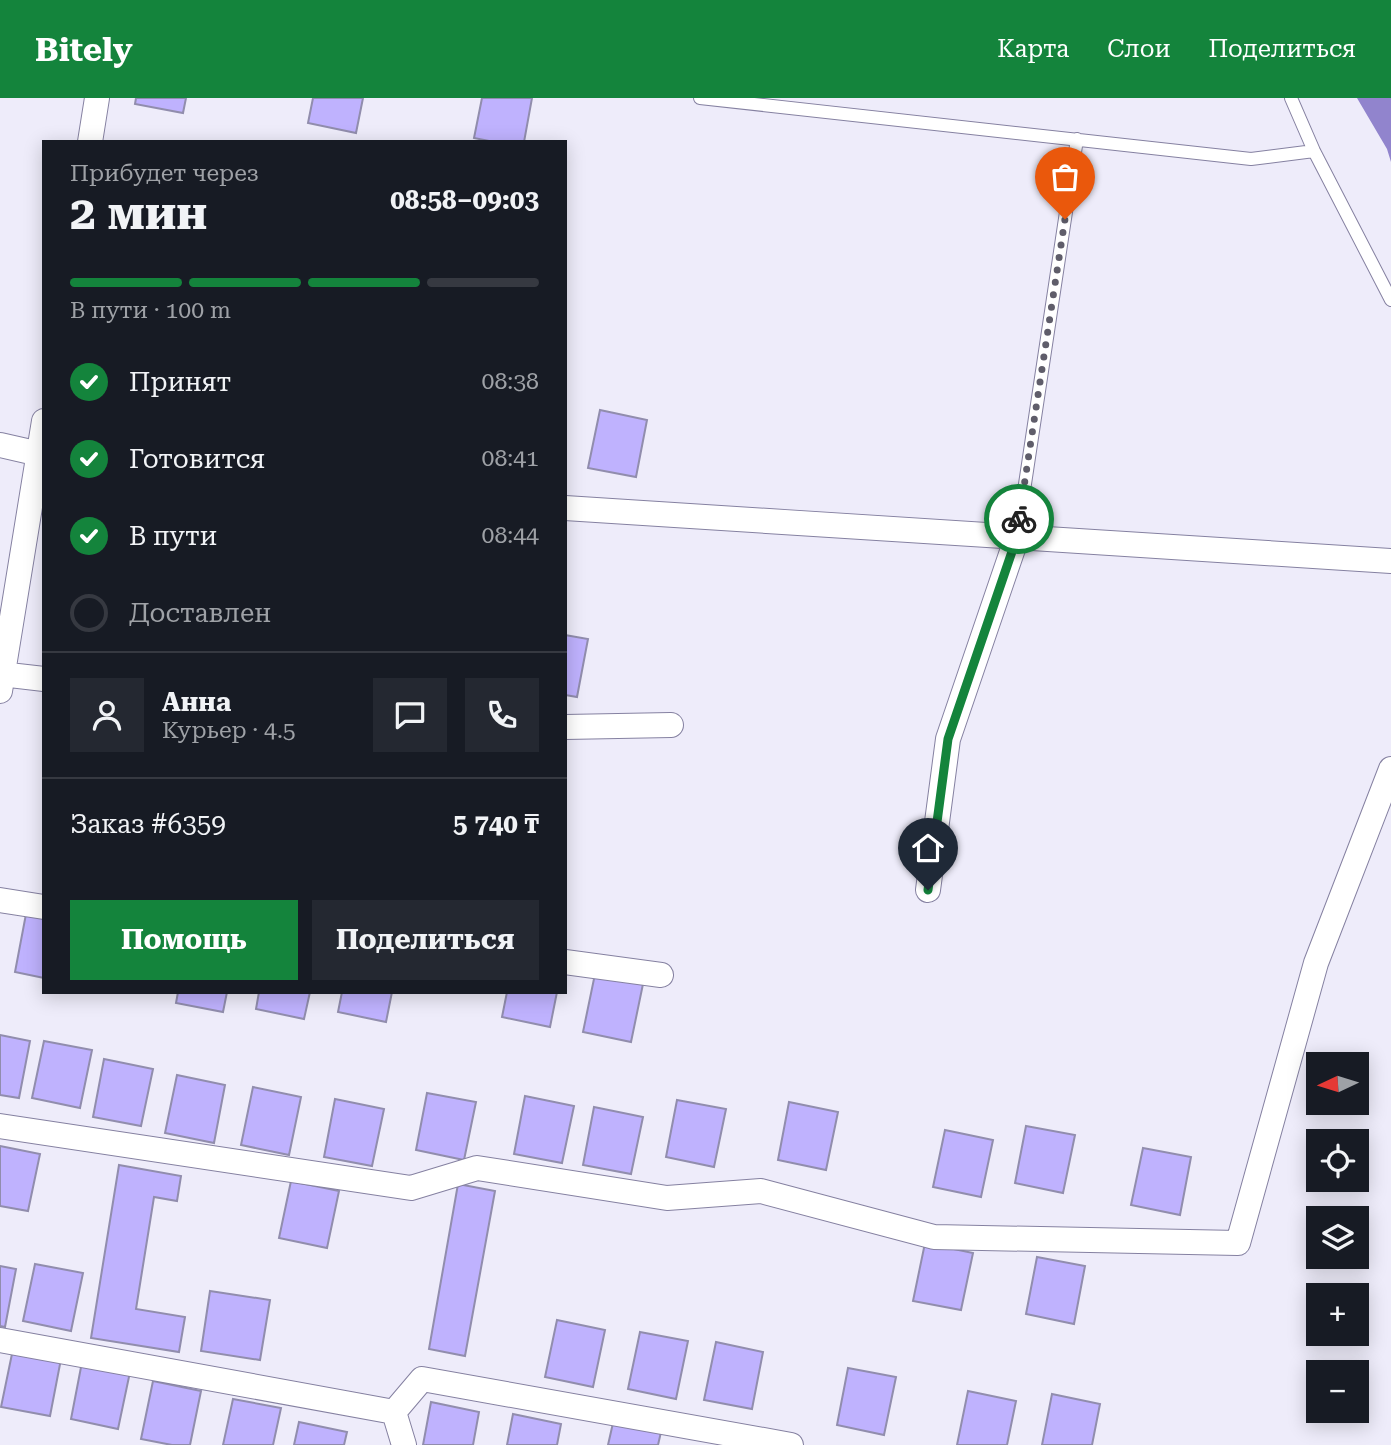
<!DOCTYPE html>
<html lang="ru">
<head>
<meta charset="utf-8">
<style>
  body { margin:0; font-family:"Roboto Serif",serif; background:#242831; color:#f1f3f6; height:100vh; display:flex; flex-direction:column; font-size:26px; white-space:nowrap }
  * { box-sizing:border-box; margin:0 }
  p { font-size:23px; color:#9ea1a6 }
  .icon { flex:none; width:38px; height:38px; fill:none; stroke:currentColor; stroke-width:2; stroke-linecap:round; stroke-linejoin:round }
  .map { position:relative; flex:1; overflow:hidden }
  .side { position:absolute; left:42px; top:42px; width:525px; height:854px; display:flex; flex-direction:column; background:#171b24; border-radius:0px; box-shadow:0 4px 18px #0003 }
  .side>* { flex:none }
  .needle { width:46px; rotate:266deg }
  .controls { position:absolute; left:1306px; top:954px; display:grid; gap:14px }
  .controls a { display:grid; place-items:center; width:63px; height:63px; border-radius:0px; background:#171b24; box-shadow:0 4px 18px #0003; font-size:35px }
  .pin { position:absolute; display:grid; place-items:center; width:60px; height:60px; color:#fff; margin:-72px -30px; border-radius:50% 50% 50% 0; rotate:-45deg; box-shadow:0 0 7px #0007 }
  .pin .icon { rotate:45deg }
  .courier { position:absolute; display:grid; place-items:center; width:70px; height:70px; margin:-35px; border:5px solid #14843c; border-radius:50%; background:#fff; color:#222; box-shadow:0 2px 9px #0007 }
  .summary em { font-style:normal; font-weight:700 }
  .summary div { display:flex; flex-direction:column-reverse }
  .summary { display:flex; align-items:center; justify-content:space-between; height:119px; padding:0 28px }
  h1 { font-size:46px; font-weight:700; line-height:52px }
  .bar { display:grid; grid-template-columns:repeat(4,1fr); gap:10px 7px; align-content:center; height:84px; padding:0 28px }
  .bar i { height:9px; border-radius:5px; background:#363941 }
  .bar .current { background:#14843c }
  .bar p { grid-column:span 4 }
  .line { display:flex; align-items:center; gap:18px; padding:0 28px; border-top:2px solid #363941 }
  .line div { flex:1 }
  .round { display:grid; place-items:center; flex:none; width:74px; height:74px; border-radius:0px; background:#242831 }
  ol { padding:0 28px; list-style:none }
  li { display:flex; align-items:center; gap:21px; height:77px }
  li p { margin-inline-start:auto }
  li .icon { padding:7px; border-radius:50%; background:#14843c; color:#fff; stroke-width:4 }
  li:last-child { color:#9ea1a6 }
  li i { width:38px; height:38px; border:4px solid #363941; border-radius:50% }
  .primary-button { display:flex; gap:14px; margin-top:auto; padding:14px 28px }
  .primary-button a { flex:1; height:80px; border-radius:0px; background:#14843c; color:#fff; font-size:28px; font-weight:700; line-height:80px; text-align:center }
  .primary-button a+a { background:#242831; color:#f1f3f6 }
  header { display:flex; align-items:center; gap:42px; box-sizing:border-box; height:98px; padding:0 35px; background:#14843c; color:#fff }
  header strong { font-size:33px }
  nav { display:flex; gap:38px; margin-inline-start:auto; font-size:24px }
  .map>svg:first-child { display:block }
</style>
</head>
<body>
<header>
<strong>Bitely</strong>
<nav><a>Карта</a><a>Слои</a><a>Поделиться</a></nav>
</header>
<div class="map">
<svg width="1391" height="1347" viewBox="0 0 1391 1347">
  <rect width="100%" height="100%" fill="#eeecfa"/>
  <path fill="#9184cd" d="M 1357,0 L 1391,0 L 1391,64 L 1387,51 Z"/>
  <path fill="#bfb2fe" stroke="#918dad" stroke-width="2" d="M 136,0 L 186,0 L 183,15 L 135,6 Z
    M 313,0 L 363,0 L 356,35 L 308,25 Z
    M 482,0 L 532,0 L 524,44 L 494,44 L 474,40 Z
    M 600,312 L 647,322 L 636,379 L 588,370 Z
    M 565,537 L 588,541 L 577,599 L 565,597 Z
    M 26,816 L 44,820 L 44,880 L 15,874 Z
    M 595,876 L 643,886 L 631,944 L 583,934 Z
    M 178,894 L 227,894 L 223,914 L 176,905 Z
    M 259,894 L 310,894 L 304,921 L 256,911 Z
    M 342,894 L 392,894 L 386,924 L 338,914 Z
    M 507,894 L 557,894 L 550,929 L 502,919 Z
    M 0,937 L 30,943 L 19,1000 L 0,997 Z
    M 44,943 L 92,952 L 80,1010 L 32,1000 Z
    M 104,961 L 153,971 L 141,1028 L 93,1019 Z
    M 177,977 L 225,987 L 214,1045 L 165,1035 Z
    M 253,989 L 301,999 L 289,1057 L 241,1047 Z
    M 427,995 L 476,1004 L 464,1062 L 416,1052 Z
    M 525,998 L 574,1008 L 562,1065 L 514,1056 Z
    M 335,1001 L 384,1011 L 372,1068 L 324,1059 Z
    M 677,1002 L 726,1011 L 714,1069 L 666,1059 Z
    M 789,1004 L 838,1014 L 826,1072 L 778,1062 Z
    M 594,1009 L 643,1019 L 631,1076 L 583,1067 Z
    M 1026,1028 L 1075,1037 L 1063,1095 L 1015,1085 Z
    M 945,1032 L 993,1042 L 981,1099 L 933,1089 Z
    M 0,1048 L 40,1056 L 28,1113 L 0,1108 Z
    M 1143,1050 L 1191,1059 L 1180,1117 L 1131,1107 Z
    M 119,1067 L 181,1078 L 177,1103 L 154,1099 L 136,1211 L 185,1219 L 179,1254 L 91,1240 Z
    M 291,1083 L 339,1093 L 327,1150 L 279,1140 Z
    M 458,1086 L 495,1093 L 465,1258 L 429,1251 Z
    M 925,1145 L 973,1155 L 961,1212 L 913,1203 Z
    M 1037,1159 L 1085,1168 L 1074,1226 L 1026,1216 Z
    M 35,1166 L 83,1175 L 71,1233 L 23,1223 Z
    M 0,1168 L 16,1171 L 5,1229 L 0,1228 Z
    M 210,1193 L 270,1202 L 260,1262 L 201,1253 Z
    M 557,1222 L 605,1232 L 593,1289 L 545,1279 Z
    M 640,1234 L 688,1243 L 676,1301 L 628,1291 Z
    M 716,1244 L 763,1254 L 752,1311 L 704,1302 Z
    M 13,1251 L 61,1261 L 50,1318 L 1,1309 Z
    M 82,1264 L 130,1274 L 118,1331 L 71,1321 Z
    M 848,1270 L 896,1279 L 884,1337 L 837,1327 Z
    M 153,1283 L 201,1293 L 190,1347 L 172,1347 L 141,1341 Z
    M 968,1293 L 1016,1303 L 1007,1347 L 957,1347 Z
    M 1052,1296 L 1100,1306 L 1092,1347 L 1042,1347 Z
    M 233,1301 L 281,1310 L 273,1347 L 223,1347 Z
    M 431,1304 L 479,1314 L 473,1347 L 423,1347 Z
    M 513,1316 L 561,1326 L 557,1347 L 507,1347 Z
    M 299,1324 L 347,1334 L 344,1347 L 294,1347 Z
    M 613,1325 L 661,1334 L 658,1347 L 608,1347 Z"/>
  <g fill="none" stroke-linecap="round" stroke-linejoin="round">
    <g stroke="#8581a1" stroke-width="14">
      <path id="lane" d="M 700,0 L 1251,61 L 1314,53
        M 1291,0 L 1314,53 L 1391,202
        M 1017,439 L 1077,41"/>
    </g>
    <g stroke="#8581a1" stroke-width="26">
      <path id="street" d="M 90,44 L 97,0
        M 0,347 L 44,357
        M 565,410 L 1391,463
        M 0,576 L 44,581
        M 0,593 L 44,323
        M 565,629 L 671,627
        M 928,792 L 948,641 L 1017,439
        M 0,802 L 44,809
        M 565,864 L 661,877
        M 0,1028 L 411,1090 L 477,1070 L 667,1100 L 761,1093 L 934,1139 L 1238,1145 L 1316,865 L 1391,671
        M 0,1242 L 394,1314 L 422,1281 L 791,1347
        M 394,1314 L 404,1347"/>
    </g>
    <use href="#lane" stroke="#fff" stroke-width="12"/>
    <use href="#street" stroke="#fff" stroke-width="24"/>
  </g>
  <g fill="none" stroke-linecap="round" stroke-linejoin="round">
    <path stroke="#5f5d6a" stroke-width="7" stroke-dasharray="0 12.6" d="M 1019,421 L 1065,121"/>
    <path stroke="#14843c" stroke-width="9" d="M 928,792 L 948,641 L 1017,439 L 1019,421"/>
  </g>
</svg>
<div class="controls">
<a><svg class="needle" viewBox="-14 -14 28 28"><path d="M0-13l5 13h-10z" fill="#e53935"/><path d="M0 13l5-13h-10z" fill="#9ea1a6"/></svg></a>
<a><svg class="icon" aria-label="locate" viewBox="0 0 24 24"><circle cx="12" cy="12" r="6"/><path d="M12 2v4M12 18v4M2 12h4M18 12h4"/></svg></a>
<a><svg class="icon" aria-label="layers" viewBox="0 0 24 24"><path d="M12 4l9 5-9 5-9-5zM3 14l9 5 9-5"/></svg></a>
<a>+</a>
<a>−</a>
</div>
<div class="pin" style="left:1065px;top:121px;background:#ea580c"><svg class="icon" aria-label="bag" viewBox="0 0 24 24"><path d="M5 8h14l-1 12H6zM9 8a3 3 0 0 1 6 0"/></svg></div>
<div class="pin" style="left:928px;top:792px;background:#1f2937"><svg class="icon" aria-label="home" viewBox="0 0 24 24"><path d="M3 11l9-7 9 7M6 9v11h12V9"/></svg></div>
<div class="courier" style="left:1019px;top:421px"><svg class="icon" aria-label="bike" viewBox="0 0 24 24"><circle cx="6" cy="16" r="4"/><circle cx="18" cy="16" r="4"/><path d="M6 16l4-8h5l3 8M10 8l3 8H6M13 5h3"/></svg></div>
<section class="side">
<div class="summary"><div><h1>2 мин</h1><p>Прибудет через</p></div><em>08:58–09:03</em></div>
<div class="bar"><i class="current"></i><i class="current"></i><i class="current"></i><i></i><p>В пути · 100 m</p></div>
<ol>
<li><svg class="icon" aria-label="check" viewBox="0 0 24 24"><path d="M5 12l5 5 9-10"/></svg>Принят<p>08:38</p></li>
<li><svg class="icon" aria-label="check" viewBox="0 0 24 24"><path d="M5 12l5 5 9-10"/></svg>Готовится<p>08:41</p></li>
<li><svg class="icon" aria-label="check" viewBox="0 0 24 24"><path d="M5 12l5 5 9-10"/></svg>В пути<p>08:44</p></li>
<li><i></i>Доставлен</li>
</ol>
<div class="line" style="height:126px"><a class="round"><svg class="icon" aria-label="person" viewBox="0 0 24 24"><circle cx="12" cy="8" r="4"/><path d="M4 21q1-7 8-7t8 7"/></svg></a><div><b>Анна</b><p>Курьер · 4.5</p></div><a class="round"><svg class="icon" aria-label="chat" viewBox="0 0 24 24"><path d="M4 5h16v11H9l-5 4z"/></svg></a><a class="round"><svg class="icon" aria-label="phone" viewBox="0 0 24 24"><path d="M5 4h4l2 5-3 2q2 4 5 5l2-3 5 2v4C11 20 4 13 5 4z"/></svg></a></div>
<div class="line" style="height:91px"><div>Заказ #6359</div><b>5 740 ₸</b></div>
<div class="primary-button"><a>Помощь</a><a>Поделиться</a></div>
</section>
</div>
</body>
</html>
